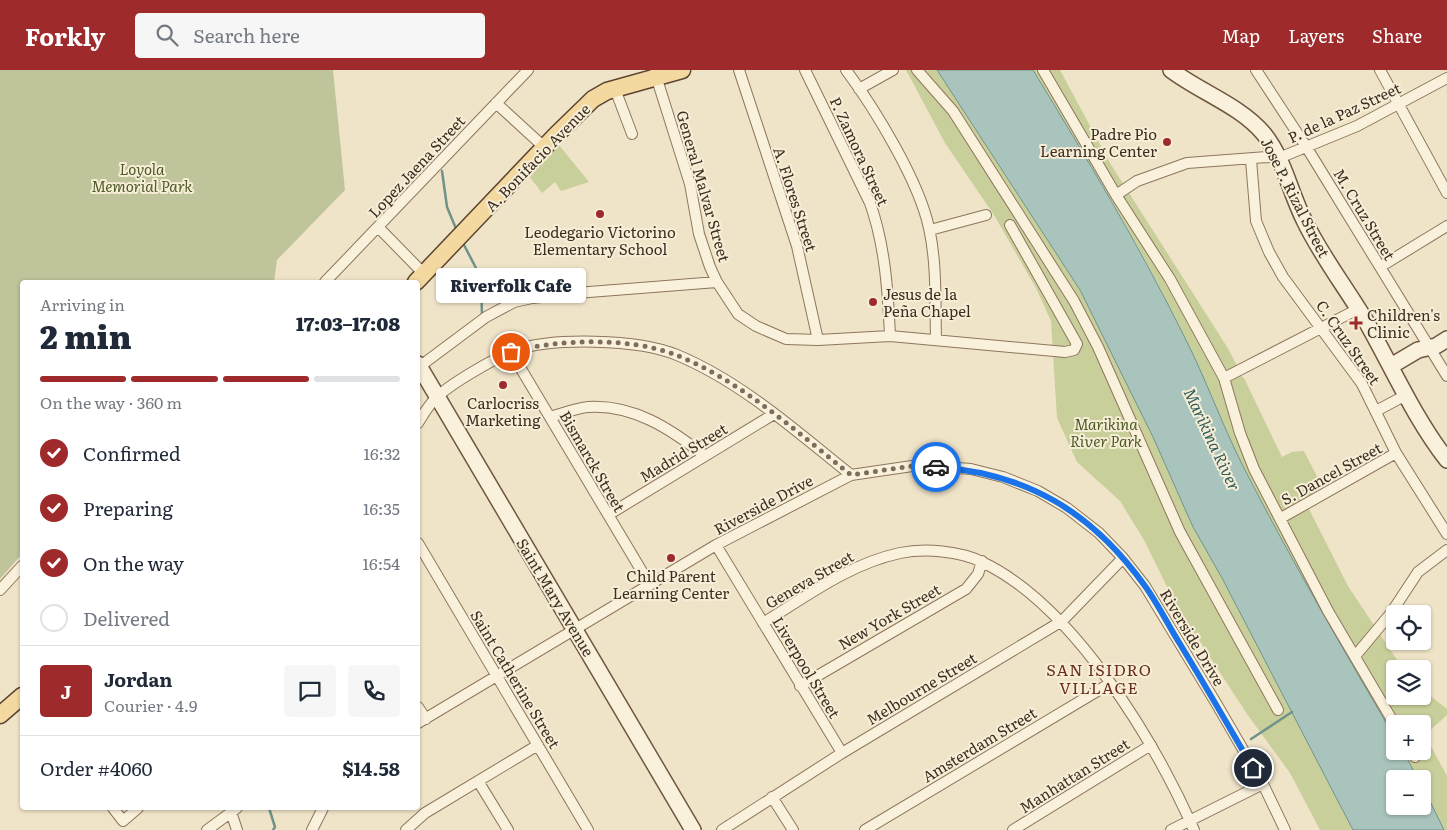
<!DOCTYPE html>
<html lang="en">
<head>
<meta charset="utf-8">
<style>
  body { margin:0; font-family:Literata,serif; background:#f6f6f7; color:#1f2937; height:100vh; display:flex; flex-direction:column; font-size:19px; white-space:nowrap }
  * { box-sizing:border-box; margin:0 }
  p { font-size:16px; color:#747a83 }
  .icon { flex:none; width:28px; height:28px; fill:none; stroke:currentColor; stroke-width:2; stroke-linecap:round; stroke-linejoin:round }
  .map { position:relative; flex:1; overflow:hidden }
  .drawer { position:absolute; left:20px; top:210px; width:400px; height:530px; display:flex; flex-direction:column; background:#fff; border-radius:5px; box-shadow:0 1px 4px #0004 }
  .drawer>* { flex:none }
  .tools { position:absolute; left:1386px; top:535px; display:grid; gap:10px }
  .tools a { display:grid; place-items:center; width:45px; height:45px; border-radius:5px; background:#fff; box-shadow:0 1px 4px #0004; font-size:25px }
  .pin { position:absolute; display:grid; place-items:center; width:42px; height:42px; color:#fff; margin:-21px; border:2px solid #fff; border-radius:50%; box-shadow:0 1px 5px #0007 }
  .courier { position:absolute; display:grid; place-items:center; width:50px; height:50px; margin:-25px; border:4px solid #1a73e8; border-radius:50%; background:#fff; color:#222; box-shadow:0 1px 6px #0007 }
  .bubble { position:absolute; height:35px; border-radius:5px; background:#fff; box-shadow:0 1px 4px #0004; font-size:16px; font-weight:800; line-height:35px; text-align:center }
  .overview em { font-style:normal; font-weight:800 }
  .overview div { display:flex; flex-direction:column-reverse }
  .overview { display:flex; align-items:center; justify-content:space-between; height:85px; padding:0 20px }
  h1 { font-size:32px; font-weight:800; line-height:38px }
  .bar { display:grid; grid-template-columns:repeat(4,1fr); gap:8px 5px; align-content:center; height:60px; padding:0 20px }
  .bar i { height:6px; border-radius:4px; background:#e0e1e3 }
  .bar .on { background:#9e2a2b }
  .bar p { grid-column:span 4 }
  .line { display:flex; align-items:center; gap:12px; padding:0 20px; border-top:1px solid #e0e1e3 }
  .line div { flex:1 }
  .round { display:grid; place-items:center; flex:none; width:52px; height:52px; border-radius:5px; background:#f6f6f7 }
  ol { padding:0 20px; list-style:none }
  li { display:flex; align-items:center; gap:15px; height:55px }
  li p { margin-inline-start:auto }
  li .icon { padding:5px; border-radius:50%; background:#9e2a2b; color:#fff; stroke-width:4 }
  li:last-child { color:#747a83 }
  li i { width:28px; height:28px; border:2px solid #e0e1e3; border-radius:50% }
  header { display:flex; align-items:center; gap:30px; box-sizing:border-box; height:70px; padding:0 25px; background:#9e2a2b; color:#fff }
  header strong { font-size:24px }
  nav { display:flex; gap:28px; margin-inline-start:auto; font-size:18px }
  .search { width:350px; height:45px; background:#f6f6f7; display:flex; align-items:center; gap:12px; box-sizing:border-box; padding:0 18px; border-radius:5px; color:#747a83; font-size:19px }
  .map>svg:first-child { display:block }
</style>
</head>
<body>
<header>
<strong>Forkly</strong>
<div class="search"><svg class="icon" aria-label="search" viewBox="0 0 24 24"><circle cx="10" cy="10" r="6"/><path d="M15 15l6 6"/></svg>Search here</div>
<nav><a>Map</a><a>Layers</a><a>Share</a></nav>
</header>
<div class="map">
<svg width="1447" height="760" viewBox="0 0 1447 760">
  <rect width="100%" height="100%" fill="#f0e4c8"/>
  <path fill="#c9cf9b" d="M 906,0 L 937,0 L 1080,220 L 1153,367 L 1193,457 L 1222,508 L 1353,760 L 1320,760 L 1290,703 L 1247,644 L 1176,535 L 1144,470 L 1120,431 L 1077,392 L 1057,348 L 1051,251 L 1036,218 L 994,145 L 945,73 Z
    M 1033,0 L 1060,0 L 1110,93 L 1229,280 L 1243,308 L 1244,308 L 1282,387 L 1292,382 L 1304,381 L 1325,422 L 1306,433 L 1348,516 L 1403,599 L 1395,599 L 1395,626 L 1422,626 L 1423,620 L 1447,639 L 1447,645 L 1425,665 L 1447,706 L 1447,760 L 1431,760 L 1422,736 L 1422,709 L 1403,709 L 1406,688 L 1403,681 L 1422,681 L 1422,654 L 1395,654 L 1395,668 C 1343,579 1290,490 1244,398 C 1222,355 1206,309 1184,266 C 1140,174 1086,87 1033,0 Z
    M 559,75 L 589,112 L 561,121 L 555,112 L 542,123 L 529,106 Z"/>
  <path fill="#bfc49a" d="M 0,0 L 333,0 L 345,120 L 277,190 L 274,212 L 22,212 L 22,484 L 0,509 Z"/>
  <path fill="#a9c4bc" stroke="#6f938a" d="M 937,0 L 1033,0 C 1086,87 1139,175 1184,266 C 1206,309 1222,355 1244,398 C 1291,490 1343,579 1395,668 L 1395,681 L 1403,681 L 1418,709 L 1395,709 L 1395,736 L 1422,736 L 1423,717 L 1444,760 L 1353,760 L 1222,508 L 1193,457 L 1153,367 L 1080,220 Z"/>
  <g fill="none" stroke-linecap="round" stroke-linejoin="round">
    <path stroke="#6f938a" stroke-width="2.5" d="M 442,101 L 447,137 L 457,161
      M 463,173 L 477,200 L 481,212 L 482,245
      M 1251,669 L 1292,642
      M 269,738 L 275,757 L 273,760"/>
    <g stroke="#8d765c" stroke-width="12">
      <path id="street" d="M 739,0 L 797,176 L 818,270
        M 805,0 L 870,133 C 885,175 888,221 890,266
        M 846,0 C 875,39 919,111 929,158 C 937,194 935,232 936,268
        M 917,0 L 953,41 L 1074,231 L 1098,277 L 1180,462 L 1278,640
        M 1043,0 L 1116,125 L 1170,209 L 1224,308 L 1240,363 L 1254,399 L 1328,541 L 1395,655
        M 1256,0 L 1307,78 L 1447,306
        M 1380,0 L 1447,123
        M 655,3 L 690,114 L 699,164 L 710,197 L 717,212 L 738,244 L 756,256 L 786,269 L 818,270 L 890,266 L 1065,282 L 1074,280 L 1077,274 L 1010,155
        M 615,19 L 632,64
        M 859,19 L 893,0
        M 496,33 L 544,77
        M 1251,90 L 1256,151 L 1269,182 L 1283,207 L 1362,314 L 1396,383 L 1447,464
        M 1116,125 L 1137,111 L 1187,93 L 1267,87 L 1279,88 L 1357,56 L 1447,8
        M 379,158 L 424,204
        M 930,160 L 986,145
        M 1380,197 L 1447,156
        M 325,212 L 528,0
        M 511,282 L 650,515
        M 419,297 L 486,247 L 514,232 L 532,228 L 589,222 L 717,212
        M 1224,308 L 1358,239
        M 1376,341 L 1406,325
        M 550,347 C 562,344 576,338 588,337 C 633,334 671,359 705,386
        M 418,353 C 423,345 428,336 435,329 C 448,315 495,288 513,281 C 552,267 638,269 677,285 C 742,312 797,362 851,405
        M 608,445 L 774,344
        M 1281,448 L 1396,383
        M 418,473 L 588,760
        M 716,475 L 842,683
        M 0,520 L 22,496
        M 763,553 C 807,526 849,494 900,483 C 925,478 960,481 982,492 C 1073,535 1154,670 1194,760
        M 1356,585 L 1391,543 L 1418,502 L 1447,480
        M 800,616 L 966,519 L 978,504 L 982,491
        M 418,637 L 426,649
        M 418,653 L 716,475 L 851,405 L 919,395 L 971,399 L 1003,407 L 1038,421 L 1067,438 L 1099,463 L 1123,488 L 1145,516 L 1216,633 L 1263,714 L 1285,760
        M 1411,681 L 1415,687
        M 478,711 L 508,760
        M 772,727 L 793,760
        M 113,738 L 123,751 L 138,738
        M 231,742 L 237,760
        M 207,760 L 237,738
        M 312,760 L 323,738
        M 406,760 L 425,743 L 538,675
        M 722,760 L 842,683 L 1062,551 L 1123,488
        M 865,760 L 1109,614
        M 1013,760 L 1151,675
        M 1171,760 L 1263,714"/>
    </g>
    <g stroke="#6f573f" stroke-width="18">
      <path id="secondary" d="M 1171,0 C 1200,22 1241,36 1264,64 C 1284,89 1290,122 1304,150 C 1321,186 1347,219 1367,253 C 1393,299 1415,349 1447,390
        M 418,294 L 693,760
        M 1391,296 L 1418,280 L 1436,276 L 1447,269"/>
    </g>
    <g stroke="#5b4430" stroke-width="19">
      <path id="primary" d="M 416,212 L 556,65 L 593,29 L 607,21 L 682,0
        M 0,645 L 22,626"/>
    </g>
    <use href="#street" stroke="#faf1dc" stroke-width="10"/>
    <use href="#secondary" stroke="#faf1dc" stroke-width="15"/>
    <use href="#primary" stroke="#f3d9a0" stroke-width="16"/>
  </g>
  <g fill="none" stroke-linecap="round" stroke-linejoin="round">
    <path stroke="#7c6e5b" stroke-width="5" stroke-dasharray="0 9" d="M 511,282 C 557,269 631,267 676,285 C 740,310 798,363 851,405 L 919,395 L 936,397"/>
    <path stroke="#1a73e8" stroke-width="6" d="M 936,397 C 1027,403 1092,442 1145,516 C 1158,534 1168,555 1180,574 C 1205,615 1229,657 1253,698"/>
  </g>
  <g fill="#9e2a2b" stroke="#f7eed8" stroke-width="2">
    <circle cx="1167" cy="72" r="5"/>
    <circle cx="600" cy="144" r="5"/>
    <circle cx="873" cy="232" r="5"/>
    <path d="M1353.5 245.5h5v5h5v5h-5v5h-5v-5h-5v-5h5z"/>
    <circle cx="503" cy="315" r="5"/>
    <circle cx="671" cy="488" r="5"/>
  </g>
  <g text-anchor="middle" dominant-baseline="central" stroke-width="4" stroke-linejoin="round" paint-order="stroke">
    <g font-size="15" fill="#3d2e20" stroke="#f7eed8">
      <text transform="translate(1344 42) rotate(-25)">P. de la Paz Street</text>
      <text transform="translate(860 81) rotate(65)">P. Zamora Street</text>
      <text transform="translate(537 87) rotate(-46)">A. Bonifacio Avenue</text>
      <text transform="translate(416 96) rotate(-47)">Lopez Jaena Street</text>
      <text transform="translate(704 116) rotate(74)">General Malvar Street</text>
      <text transform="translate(1296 127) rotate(63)">Jose P. Rizal Street</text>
      <text transform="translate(796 129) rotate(72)">A. Flores Street</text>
      <text transform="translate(1365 144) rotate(59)">M. Cruz Street</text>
      <text transform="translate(1349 272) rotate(55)">C. Cruz Street</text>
      <text transform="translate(683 382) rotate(-31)">Madrid Street</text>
      <text transform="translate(593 391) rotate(60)">Bismarck Street</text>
      <text transform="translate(1331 403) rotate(-29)">S. Dancel Street</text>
      <text transform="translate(763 434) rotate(-28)">Riverside Drive</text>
      <text transform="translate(809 509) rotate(-30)">Geneva Street</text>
      <text transform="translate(556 527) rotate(59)">Saint Mary Avenue</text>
      <text transform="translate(889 546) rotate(-30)">New York Street</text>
      <text transform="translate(1193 567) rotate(59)">Riverside Drive</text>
      <text transform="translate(807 597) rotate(59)">Liverpool Street</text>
      <text transform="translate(516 609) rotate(59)">Saint Catherine Street</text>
      <text transform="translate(921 618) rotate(-31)">Melbourne Street</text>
      <text transform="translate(979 674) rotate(-31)">Amsterdam Street</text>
      <text transform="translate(1074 705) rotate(-32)">Manhattan Street</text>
    </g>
    <g font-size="15" fill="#3d2e20" stroke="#f7eed8">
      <text x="1157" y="63" text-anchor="end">Padre Pio<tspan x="1157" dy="17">Learning Center</tspan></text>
      <text x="600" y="161">Leodegario Victorino<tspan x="600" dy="17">Elementary School</tspan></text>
      <text x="883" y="223" text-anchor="start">Jesus de la<tspan x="883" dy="17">Peña Chapel</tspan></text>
      <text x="1367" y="244" text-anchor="start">Children's<tspan x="1367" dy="17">Clinic</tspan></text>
      <text x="503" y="332">Carlocriss<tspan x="503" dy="17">Marketing</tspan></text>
      <text x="671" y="505">Child Parent<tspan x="671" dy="17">Learning Center</tspan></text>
    </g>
    <g font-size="15" font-style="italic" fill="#4d5a26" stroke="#f7eed8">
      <text x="142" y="98">Loyola<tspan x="142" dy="17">Memorial Park</tspan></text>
      <text x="1106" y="353">Marikina<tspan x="1106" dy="17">River Park</tspan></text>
    </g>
    <g font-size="16" font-style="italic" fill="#2f5d5a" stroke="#f7eed8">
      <text transform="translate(1213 369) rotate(65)">Marikina River</text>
    </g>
    <g font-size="16" letter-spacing="1" fill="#6b2e1e" stroke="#f7eed8">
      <text x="1099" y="599">SAN ISIDRO<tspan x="1099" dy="18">VILLAGE</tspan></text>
    </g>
  </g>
</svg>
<div class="tools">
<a><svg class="icon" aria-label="locate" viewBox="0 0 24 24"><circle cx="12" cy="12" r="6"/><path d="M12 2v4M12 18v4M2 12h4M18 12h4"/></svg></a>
<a><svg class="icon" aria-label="layers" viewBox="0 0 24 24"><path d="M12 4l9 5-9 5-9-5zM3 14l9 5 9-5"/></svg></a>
<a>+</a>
<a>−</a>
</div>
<div class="pin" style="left:511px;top:282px;background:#ea580c"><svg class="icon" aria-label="bag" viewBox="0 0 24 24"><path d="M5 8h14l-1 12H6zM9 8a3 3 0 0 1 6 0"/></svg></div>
<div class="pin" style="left:1253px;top:698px;background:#1f2937"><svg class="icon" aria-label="home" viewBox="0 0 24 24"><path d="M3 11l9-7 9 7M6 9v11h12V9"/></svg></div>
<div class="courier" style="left:936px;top:397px"><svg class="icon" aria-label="car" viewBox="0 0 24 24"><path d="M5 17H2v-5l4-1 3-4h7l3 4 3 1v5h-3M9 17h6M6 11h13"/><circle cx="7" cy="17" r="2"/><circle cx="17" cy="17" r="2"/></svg></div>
<div class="bubble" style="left:436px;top:198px;width:150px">Riverfolk Cafe</div>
<section class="drawer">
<div class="overview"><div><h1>2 min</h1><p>Arriving in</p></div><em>17:03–17:08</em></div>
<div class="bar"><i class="on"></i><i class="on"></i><i class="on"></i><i></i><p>On the way · 360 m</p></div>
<ol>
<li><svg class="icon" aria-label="check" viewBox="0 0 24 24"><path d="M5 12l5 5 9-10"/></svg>Confirmed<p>16:32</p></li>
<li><svg class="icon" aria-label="check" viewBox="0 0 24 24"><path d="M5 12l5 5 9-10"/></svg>Preparing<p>16:35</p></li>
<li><svg class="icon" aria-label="check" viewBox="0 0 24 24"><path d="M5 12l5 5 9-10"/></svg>On the way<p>16:54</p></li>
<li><i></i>Delivered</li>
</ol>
<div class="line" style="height:90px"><b class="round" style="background:#9e2a2b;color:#fff">J</b><div><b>Jordan</b><p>Courier · 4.9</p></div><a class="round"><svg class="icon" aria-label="chat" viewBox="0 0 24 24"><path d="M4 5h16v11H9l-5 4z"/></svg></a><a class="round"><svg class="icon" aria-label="phone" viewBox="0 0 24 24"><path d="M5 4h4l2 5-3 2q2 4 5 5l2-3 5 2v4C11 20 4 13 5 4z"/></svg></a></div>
<div class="line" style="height:65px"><div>Order #4060</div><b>$14.58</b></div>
</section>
</div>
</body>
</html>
